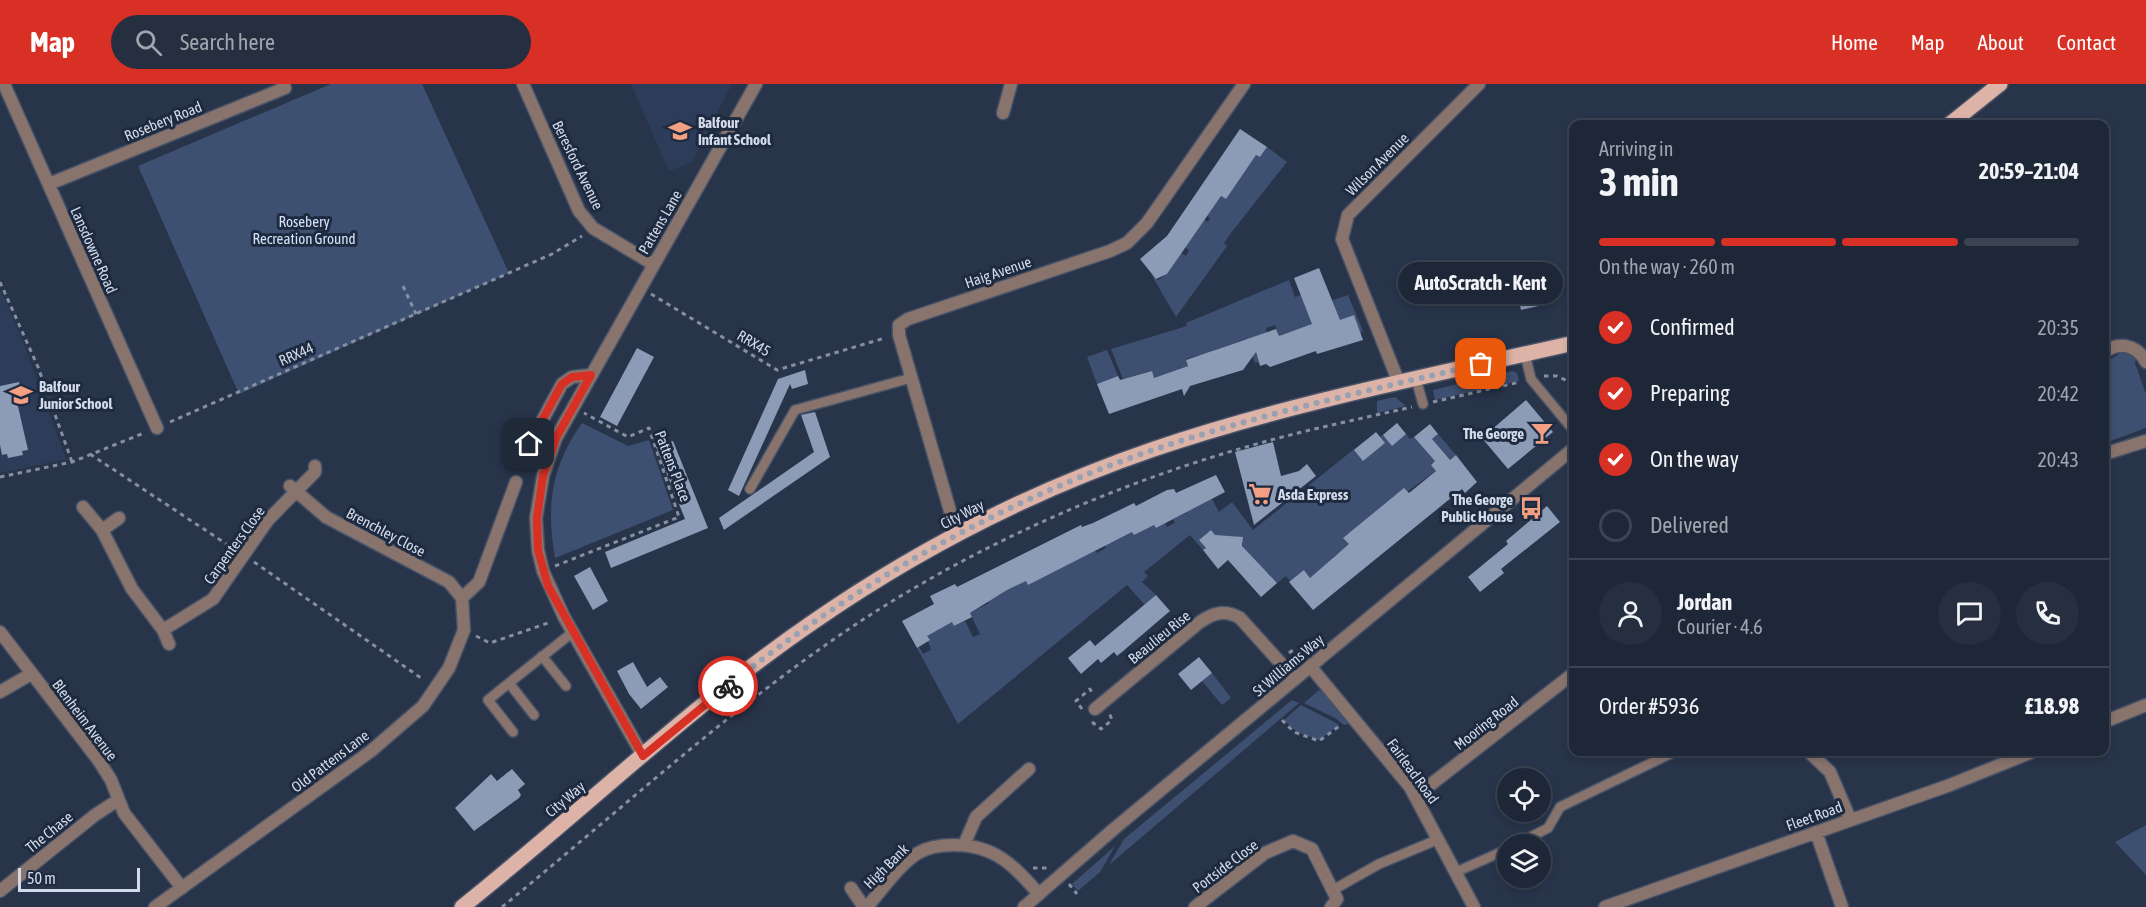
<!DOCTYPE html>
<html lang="en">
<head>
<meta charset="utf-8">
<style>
  body { margin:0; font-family:"Asap Condensed",sans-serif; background:#262f40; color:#f1f3f6; height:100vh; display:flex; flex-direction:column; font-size:22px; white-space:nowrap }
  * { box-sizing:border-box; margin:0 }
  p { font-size:20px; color:#a1a5ae }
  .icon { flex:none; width:33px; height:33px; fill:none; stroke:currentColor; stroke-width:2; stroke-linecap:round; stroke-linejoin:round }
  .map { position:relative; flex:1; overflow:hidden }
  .drawer { position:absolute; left:1569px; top:36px; width:540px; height:636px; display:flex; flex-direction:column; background:#1e2738; border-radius:12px; box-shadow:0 3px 9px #0003,0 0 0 2px #3c4453 }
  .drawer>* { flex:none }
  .fabs { position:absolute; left:1497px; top:684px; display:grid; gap:12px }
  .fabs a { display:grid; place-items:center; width:54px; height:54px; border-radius:50%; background:#1e2738; box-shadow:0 3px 9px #0003,0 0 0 2px #3c4453; font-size:30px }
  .scale { position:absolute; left:18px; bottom:15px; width:122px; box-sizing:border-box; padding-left:6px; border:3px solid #d3dbea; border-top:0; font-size:16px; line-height:21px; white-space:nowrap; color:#d3dbea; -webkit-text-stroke:4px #1e2a3f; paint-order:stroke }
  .pin { position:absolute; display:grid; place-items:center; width:51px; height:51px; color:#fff; margin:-26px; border-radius:12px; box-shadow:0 3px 9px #0006 }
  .courier { position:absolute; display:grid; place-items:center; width:60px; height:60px; margin:-30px; border:4px solid #d93025; border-radius:50%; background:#fff; color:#222; box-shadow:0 2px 8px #0007 }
  .bubble { position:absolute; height:42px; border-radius:21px; background:#1e2738; box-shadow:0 3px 9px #0003,0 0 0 2px #3c4453; font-size:20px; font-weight:700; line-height:42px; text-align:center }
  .overview em { font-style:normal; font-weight:700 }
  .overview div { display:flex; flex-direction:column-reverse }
  .overview { display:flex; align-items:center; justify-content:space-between; height:102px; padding:0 30px }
  h1 { font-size:39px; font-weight:700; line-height:45px }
  .bar { display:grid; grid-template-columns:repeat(4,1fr); gap:9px 6px; align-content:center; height:72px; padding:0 30px }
  .bar i { height:8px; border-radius:4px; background:#3c4453 }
  .bar .current { background:#d93025 }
  .bar p { grid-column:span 4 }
  .line { display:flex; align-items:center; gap:15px; padding:0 30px; border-top:2px solid #3c4453 }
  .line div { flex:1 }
  .round { display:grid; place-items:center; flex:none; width:63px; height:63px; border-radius:32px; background:#262f40 }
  ol { padding:0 30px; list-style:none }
  li { display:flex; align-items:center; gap:18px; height:66px }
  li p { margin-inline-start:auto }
  li .icon { padding:6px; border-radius:50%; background:#d93025; color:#fff; stroke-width:4 }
  li:last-child { color:#a1a5ae }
  li i { width:33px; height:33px; border:3px solid #3c4453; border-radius:50% }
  header { display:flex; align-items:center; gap:36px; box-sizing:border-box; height:84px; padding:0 30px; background:#d93025; color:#fff }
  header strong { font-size:28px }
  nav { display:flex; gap:33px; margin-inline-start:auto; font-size:21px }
  .search { width:420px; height:54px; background:#262f40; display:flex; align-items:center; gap:15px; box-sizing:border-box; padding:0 21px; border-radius:33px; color:#a1a5ae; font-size:22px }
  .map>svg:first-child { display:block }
</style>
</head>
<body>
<header>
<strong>Map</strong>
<div class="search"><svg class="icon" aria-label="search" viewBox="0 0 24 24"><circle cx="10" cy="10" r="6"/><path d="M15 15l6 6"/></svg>Search here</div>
<nav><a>Home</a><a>Map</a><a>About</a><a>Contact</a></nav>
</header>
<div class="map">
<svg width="2146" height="823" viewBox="0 0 2146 823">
  <rect width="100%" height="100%" fill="#28344a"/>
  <path fill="#2d3d59" d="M 631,0 L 732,0 L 692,78 L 669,87 Z
    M 0,205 L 19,247 L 66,375 L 0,389 Z"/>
  <path fill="#3e5071" d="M 331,0 L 422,0 L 509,189 L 239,310 L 138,82 Z
    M 1267,63 L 1287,78 L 1231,149 L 1224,159 L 1227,162 L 1176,233 L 1151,190 L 1158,196 L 1168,189 L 1181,169 L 1186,172 L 1189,166 L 1185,163 L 1204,136 L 1208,138 L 1210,134 L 1207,132 L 1221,112 L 1226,115 L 1229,109 L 1208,92 L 1225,103 L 1255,70 L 1260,73 Z
    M 1289,196 L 1295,213 L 1301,211 L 1306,225 L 1348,211 L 1363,247 L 1360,249 L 1354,231 C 1336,238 1315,246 1313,268 L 1305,243 L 1281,251 L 1286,272 L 1275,241 L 1266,244 L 1268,253 L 1255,267 L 1259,278 L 1255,279 L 1246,255 L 1214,266 L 1202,277 L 1199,271 L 1186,275 L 1188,282 L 1154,294 L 1151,287 L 1123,295 L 1111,265 L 1187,242 L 1186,239 Z
    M 1107,266 L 1118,292 L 1097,300 L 1087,273 Z
    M 2122,268 L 2137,273 L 2135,279 L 2146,310 L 2146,344 L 2105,359 L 2105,279 Z
    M 1512,287 L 1517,289 L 1519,297 L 1435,316 L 1433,306 Z
    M 1395,313 L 1406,322 L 1377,329 L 1377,317 Z
    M 582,339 L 628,362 L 649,356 L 673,426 L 555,474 C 546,422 551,383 582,339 Z
    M 1397,339 L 1410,355 L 1414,353 L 1423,363 L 1438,350 L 1456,371 L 1450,376 L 1444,370 L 1431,380 L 1436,387 L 1344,453 L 1366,482 L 1364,485 L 1350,469 L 1346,472 L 1341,467 L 1332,474 L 1348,498 L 1318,503 L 1304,486 L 1300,510 L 1286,492 L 1277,499 L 1268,489 L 1242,483 L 1243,458 L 1234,458 L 1234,452 L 1227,452 L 1220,457 L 1211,446 L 1199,456 L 1206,464 L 1203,466 L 1190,451 L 1144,488 L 1148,492 L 1142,498 L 1156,511 L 1145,521 L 1127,501 L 958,640 L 917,564 L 919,563 L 923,570 L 931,566 L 925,548 L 935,542 L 937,547 L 950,533 L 954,542 L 965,537 L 973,553 L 980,550 L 970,529 L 989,519 L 984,510 L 1012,503 L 1095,466 L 1097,469 L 1106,464 L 1102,457 L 1116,450 L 1119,455 L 1124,452 L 1122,448 L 1130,443 L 1134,451 L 1146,445 L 1149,430 L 1156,444 L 1165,439 L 1167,443 L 1175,439 L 1173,435 L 1186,429 L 1180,417 L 1212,415 L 1219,428 L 1232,418 L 1253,446 L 1363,358 L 1371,353 L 1380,353 Z
    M 1212,589 L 1231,614 L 1222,621 L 1202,597 Z
    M 1319,606 L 1324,609 L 1349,640 L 1344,641 L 1335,634 L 1304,619 Z
    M 1292,616 L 1299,619 L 1109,781 L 1124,755 Z
    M 1301,621 L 1336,639 L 1339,641 L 1319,656 L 1297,648 L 1284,636 Z
    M 2146,741 L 2146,791 L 2115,758 Z
    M 1115,762 L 1100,788 L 1078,807 L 1072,800 Z"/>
  <path fill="#8c9bb6" d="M 1240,45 L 1267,63 L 1260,73 L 1256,71 L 1226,115 L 1221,112 L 1167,190 L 1156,195 L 1140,175 L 1167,152 Z
    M 1319,184 L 1340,236 L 1354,231 L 1363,256 L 1317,270 L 1316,267 L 1270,283 L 1266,280 L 1260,282 L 1256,268 L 1243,286 L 1190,302 L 1184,312 L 1182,305 L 1109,330 L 1097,300 L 1118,292 L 1120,296 L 1152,287 L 1154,294 L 1188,282 L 1186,276 L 1276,245 L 1279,252 L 1312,240 L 1294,194 Z
    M 1527,191 L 1527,195 L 1536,194 L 1537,199 L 1539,199 L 1543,221 L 1521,226 L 1514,194 Z
    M 637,264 L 654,273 L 617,342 L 600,333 Z
    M 805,286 L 808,300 L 792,305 L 790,300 L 739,412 L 728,406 L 778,295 Z
    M 19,298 L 23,317 L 17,318 L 28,366 L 22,367 L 23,371 L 8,374 L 7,370 L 2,371 L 0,361 L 0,302 Z
    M 1526,316 L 1553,348 L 1508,385 L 1482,354 Z
    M 815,328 L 830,373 L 724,446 L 719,434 L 814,368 L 801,331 Z
    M 1397,339 L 1406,350 L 1392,362 L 1383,351 Z
    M 1430,340 L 1438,350 L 1432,355 L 1450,376 L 1456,371 L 1477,398 L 1465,409 L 1462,405 L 1313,526 L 1289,498 L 1304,486 L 1310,494 L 1349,460 L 1343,454 L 1404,404 L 1409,409 L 1436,387 L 1431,381 L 1435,377 L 1414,353 Z
    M 1376,348 L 1385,359 L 1363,377 L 1354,366 Z
    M 673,357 L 708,444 L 611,484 L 605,468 L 685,435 L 656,363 Z
    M 1273,358 L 1281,392 L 1299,387 L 1307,380 L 1316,392 L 1254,441 L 1235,368 Z
    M 1216,391 L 1225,408 L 1156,444 L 1154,441 L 1134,451 L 1132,448 L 1028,501 L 1026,497 L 1007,506 L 970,529 L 972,533 L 954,542 L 952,538 L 927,552 L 930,556 L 917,564 L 902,537 L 934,520 L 930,512 L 955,500 L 957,503 L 1081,441 L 1082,443 L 1093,439 L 1134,419 L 1136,422 L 1167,406 L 1174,405 L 1176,409 Z
    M 1547,422 L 1560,438 L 1501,485 L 1504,489 L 1480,508 L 1468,493 L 1508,460 L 1506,457 Z
    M 1211,446 L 1215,451 L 1243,453 L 1242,462 L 1277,499 L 1261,513 L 1228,476 L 1218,485 L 1203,466 L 1206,464 L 1199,456 Z
    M 590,483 L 608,517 L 593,526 L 574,492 Z
    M 1156,511 L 1170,527 L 1122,568 L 1117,572 L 1114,568 L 1101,579 L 1098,575 L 1081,590 L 1068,574 L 1090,556 L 1095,562 Z
    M 1199,573 L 1212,589 L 1191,606 L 1178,590 Z
    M 633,578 L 647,603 L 660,593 L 668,603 L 641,625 L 629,610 L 617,587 Z
    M 512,685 L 525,700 L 518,706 L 521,711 L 519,714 L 474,747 L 455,724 L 491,690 L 497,697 Z"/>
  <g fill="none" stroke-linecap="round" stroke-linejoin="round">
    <g stroke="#475267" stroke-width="12">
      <path id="service" d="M 1525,270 L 1531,295 L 1574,347
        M 1416,295 L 1423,320
        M 750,405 L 795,326 L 911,294
        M 542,572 L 566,602
        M 509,599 L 488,616 L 513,648
        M 534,631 L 509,599 L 573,548
        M 1517,760 L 1548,744 L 1560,723 L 1674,668
        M 1456,788 L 1508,765
        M 1333,806 L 1379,780 L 1439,755"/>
    </g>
    <g stroke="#475267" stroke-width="15">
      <path id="minor" d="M 4,0 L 157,344
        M 523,0 L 579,127 L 593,144 L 653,180
        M 1003,29 L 1011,0
        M 49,100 L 285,4 L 283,0
        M 2104,268 C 2120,257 2137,261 2146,278
        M 1399,299 L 1342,155 L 1348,131 L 1479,0
        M 2104,370 L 2146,357
        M 522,374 L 562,300 L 572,293 L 591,291
        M 83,423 L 102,446 L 132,505 L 163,546 L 169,560
        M 102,446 L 119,434
        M 957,451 L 899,251 L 899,241 L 908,235 L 1110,167 L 1127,159 L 1147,139 L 1244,0
        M 462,514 L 479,498 L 516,398
        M 163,546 L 213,515 L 268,436 L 315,388 L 315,382
        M 0,548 L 99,677 L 111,696 L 124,729 L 182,804
        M 1310,582 L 1410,703 L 1474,823
        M 0,608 L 31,590
        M 1095,625 L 1200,538 C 1213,529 1225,525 1240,534 L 1295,595
        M 2104,638 L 2146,621
        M 1809,668 L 1830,688 L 1850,735
        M 1416,712 L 1574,589
        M 1816,748 L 1842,823
        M 964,761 L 976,733 L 1029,685
        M 851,804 L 864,823
        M 0,807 L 95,731 L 118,716
        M 155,823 L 371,667 L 423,622 L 449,584 L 464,546 L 462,514 L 449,498 L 326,433 L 290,402
        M 867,823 C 882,806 899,781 918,769 C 930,762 942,761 954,761 C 995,761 1013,781 1039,810
        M 1195,823 L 1265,769 L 1293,757 L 1312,765 L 1337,815 L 1331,823
        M 1605,823 L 1950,701 L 2032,668"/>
    </g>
    <g stroke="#475267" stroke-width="15">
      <path id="tertiary" d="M 643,672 L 564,533 L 543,487 L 538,466 L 536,434 L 543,392 L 556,354 L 756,0
        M 1024,823 L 1115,744 L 1574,364"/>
    </g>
    <g stroke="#475267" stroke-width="18">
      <path id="primary" d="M 1950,40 L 2000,0
        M 462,823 C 580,729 689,623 813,538 C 917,466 1034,406 1154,365 C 1290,319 1433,291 1574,259"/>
    </g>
    <path stroke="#858fa1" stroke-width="3" stroke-dasharray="4.5 4.5" stroke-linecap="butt" d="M 0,198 L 38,283 L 72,378
      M 403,202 L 416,230
      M 651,210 L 777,286 L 885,254
      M 1544,292 L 1557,292 L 1574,300
      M 1433,318 L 1520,298
      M 170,338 L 552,170 L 582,152
      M 90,370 L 234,465
      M 0,393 L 72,378 L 144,349
      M 254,478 L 424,596
      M 555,482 L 679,433 L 649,344 L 628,353 L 584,329
      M 476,552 L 490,559 L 551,538
      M 1289,569 L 1293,566 L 1305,568
      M 1082,625 L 1076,617 L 1090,605 L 1092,609
      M 1282,636 L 1294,648 L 1319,657 L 1341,641
      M 1092,638 L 1101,645 L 1112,636 L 1109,628
      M 1033,784 L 1047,784
      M 1069,800 L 1077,810
      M 502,823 C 621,726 739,616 867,533 C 985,457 1118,399 1253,361 C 1305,346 1359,335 1412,323"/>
    <use href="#service" stroke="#88746d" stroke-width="9"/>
    <use href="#minor" stroke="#88746d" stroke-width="12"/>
    <use href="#tertiary" stroke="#88746d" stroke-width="12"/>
    <use href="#primary" stroke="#dcb3a6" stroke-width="15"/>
  </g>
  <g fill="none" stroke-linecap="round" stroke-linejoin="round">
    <path stroke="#97a1b2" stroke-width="6" stroke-dasharray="0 10.8" d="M 728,602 C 854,501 999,418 1153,366 C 1260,330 1371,306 1481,280"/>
    <path stroke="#d93025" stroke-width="8" d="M 529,360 L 562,300 L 572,293 L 591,291 L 556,354 L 543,392 L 537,434 L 538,466 L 548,502 L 643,672 L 728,602"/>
  </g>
  <defs>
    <g id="school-bare" transform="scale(1.8)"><path d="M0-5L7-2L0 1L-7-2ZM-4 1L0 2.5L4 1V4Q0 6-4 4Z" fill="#f39f84" stroke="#1e2a3f" stroke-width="2.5" paint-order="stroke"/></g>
    <g id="bar-bare" transform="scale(1.8)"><path d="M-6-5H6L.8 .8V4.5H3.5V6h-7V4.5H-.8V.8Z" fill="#f39f84" stroke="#1e2a3f" stroke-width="2.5" paint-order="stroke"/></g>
    <g id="supermarket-bare" transform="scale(1.8)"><path d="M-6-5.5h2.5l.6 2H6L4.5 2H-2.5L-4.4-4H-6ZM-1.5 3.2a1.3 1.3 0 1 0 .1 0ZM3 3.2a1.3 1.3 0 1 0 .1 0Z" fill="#f39f84" stroke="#1e2a3f" stroke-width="2.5" paint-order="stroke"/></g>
    <g id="bus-bare" transform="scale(1.8)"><path d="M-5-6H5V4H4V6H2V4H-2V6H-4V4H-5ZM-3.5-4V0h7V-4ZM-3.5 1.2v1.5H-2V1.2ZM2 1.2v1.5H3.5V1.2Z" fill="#f39f84" stroke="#1e2a3f" stroke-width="2.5" paint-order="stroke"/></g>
  </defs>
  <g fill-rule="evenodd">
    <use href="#school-bare" x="680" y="47"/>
    <use href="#school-bare" x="21" y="311"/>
    <use href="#bar-bare" x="1542" y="349"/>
    <use href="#supermarket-bare" x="1260" y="410"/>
    <use href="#bus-bare" x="1531" y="424"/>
  </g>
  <g text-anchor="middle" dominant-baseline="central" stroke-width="6" stroke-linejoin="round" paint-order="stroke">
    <g font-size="15" fill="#d3dbea" stroke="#1e2a3f">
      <text transform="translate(163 37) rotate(-22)">Rosebery Road</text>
      <text transform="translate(1377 80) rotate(-45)">Wilson Avenue</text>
      <text transform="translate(578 81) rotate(64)">Beresford Avenue</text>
      <text transform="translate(660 138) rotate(-60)">Pattens Lane</text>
      <text transform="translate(94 166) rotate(66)">Lansdowne Road</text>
      <text transform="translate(998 188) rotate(-19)">Haig Avenue</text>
      <text transform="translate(754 259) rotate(31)">RRX45</text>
      <text transform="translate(296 270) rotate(-24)">RRX44</text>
      <text transform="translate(673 382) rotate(69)">Pattens Place</text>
      <text transform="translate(962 430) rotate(-27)">City Way</text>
      <text transform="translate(386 448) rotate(28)">Brenchley Close</text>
      <text transform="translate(234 461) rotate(-54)">Carpenters Close</text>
      <text transform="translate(1159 553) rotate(-39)">Beaulieu Rise</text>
      <text transform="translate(1288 581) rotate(-40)">St Williams Way</text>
      <text transform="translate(85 636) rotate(53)">Blenheim Avenue</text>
      <text transform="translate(1486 639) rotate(-38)">Mooring Road</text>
      <text transform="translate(330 677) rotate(-37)">Old Pattens Lane</text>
      <text transform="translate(1413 687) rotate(54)">Fairlead Road</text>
      <text transform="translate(565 715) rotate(-40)">City Way</text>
      <text transform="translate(1814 732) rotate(-20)">Fleet Road</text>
      <text transform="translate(49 748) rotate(-39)">The Chase</text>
      <text transform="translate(886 782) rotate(-45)">High Bank</text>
      <text transform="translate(1225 782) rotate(-37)">Portside Close</text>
    </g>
    <g font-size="15" font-weight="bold" fill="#d3dbea" stroke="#1e2a3f" text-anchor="start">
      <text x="698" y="38">Balfour<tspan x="698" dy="17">Infant School</tspan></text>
      <text x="39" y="302">Balfour<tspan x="39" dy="17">Junior School</tspan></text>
      <text x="1524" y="349" text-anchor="end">The George</text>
      <text x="1278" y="410">Asda Express</text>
      <text x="1513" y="415" text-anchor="end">The George<tspan x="1513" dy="17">Public House</tspan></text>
    </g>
    <g font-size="15" fill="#d2e0f8" stroke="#1e2a3f">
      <text x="304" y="137">Rosebery<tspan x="304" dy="17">Recreation Ground</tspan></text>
    </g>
  </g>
</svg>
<div class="fabs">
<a><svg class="icon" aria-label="locate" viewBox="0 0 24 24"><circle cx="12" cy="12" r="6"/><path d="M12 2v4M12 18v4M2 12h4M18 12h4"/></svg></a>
<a><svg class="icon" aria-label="layers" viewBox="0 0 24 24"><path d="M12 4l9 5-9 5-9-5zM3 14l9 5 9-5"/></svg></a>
</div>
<div class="scale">50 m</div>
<div class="pin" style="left:1481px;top:280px;background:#ea580c"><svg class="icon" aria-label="bag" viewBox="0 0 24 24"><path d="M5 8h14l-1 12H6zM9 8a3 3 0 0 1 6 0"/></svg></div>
<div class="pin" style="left:529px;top:360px;background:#1f2937"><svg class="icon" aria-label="home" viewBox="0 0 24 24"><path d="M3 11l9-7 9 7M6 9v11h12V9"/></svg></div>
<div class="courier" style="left:728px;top:602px"><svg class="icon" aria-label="bike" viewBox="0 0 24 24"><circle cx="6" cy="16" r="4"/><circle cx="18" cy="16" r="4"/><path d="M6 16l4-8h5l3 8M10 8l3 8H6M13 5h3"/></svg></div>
<div class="bubble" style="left:1398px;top:178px;width:165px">AutoScratch - Kent</div>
<section class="drawer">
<div class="overview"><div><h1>3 min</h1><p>Arriving in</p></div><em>20:59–21:04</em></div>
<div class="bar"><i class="current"></i><i class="current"></i><i class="current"></i><i></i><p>On the way · 260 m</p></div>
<ol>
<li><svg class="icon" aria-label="check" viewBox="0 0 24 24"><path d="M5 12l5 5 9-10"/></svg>Confirmed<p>20:35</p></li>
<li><svg class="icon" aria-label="check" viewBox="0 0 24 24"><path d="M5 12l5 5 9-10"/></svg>Preparing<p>20:42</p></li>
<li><svg class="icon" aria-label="check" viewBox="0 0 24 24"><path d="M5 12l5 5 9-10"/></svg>On the way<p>20:43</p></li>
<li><i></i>Delivered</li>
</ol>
<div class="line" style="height:108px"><a class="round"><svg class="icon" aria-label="person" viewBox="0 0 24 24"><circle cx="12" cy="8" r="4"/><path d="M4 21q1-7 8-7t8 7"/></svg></a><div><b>Jordan</b><p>Courier · 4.6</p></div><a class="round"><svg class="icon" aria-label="chat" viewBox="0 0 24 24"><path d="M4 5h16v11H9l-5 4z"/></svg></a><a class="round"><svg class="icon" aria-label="phone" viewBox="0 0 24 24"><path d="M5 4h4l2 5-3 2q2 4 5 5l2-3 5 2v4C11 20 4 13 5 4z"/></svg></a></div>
<div class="line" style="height:78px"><div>Order #5936</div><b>£18.98</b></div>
</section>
</div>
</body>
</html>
